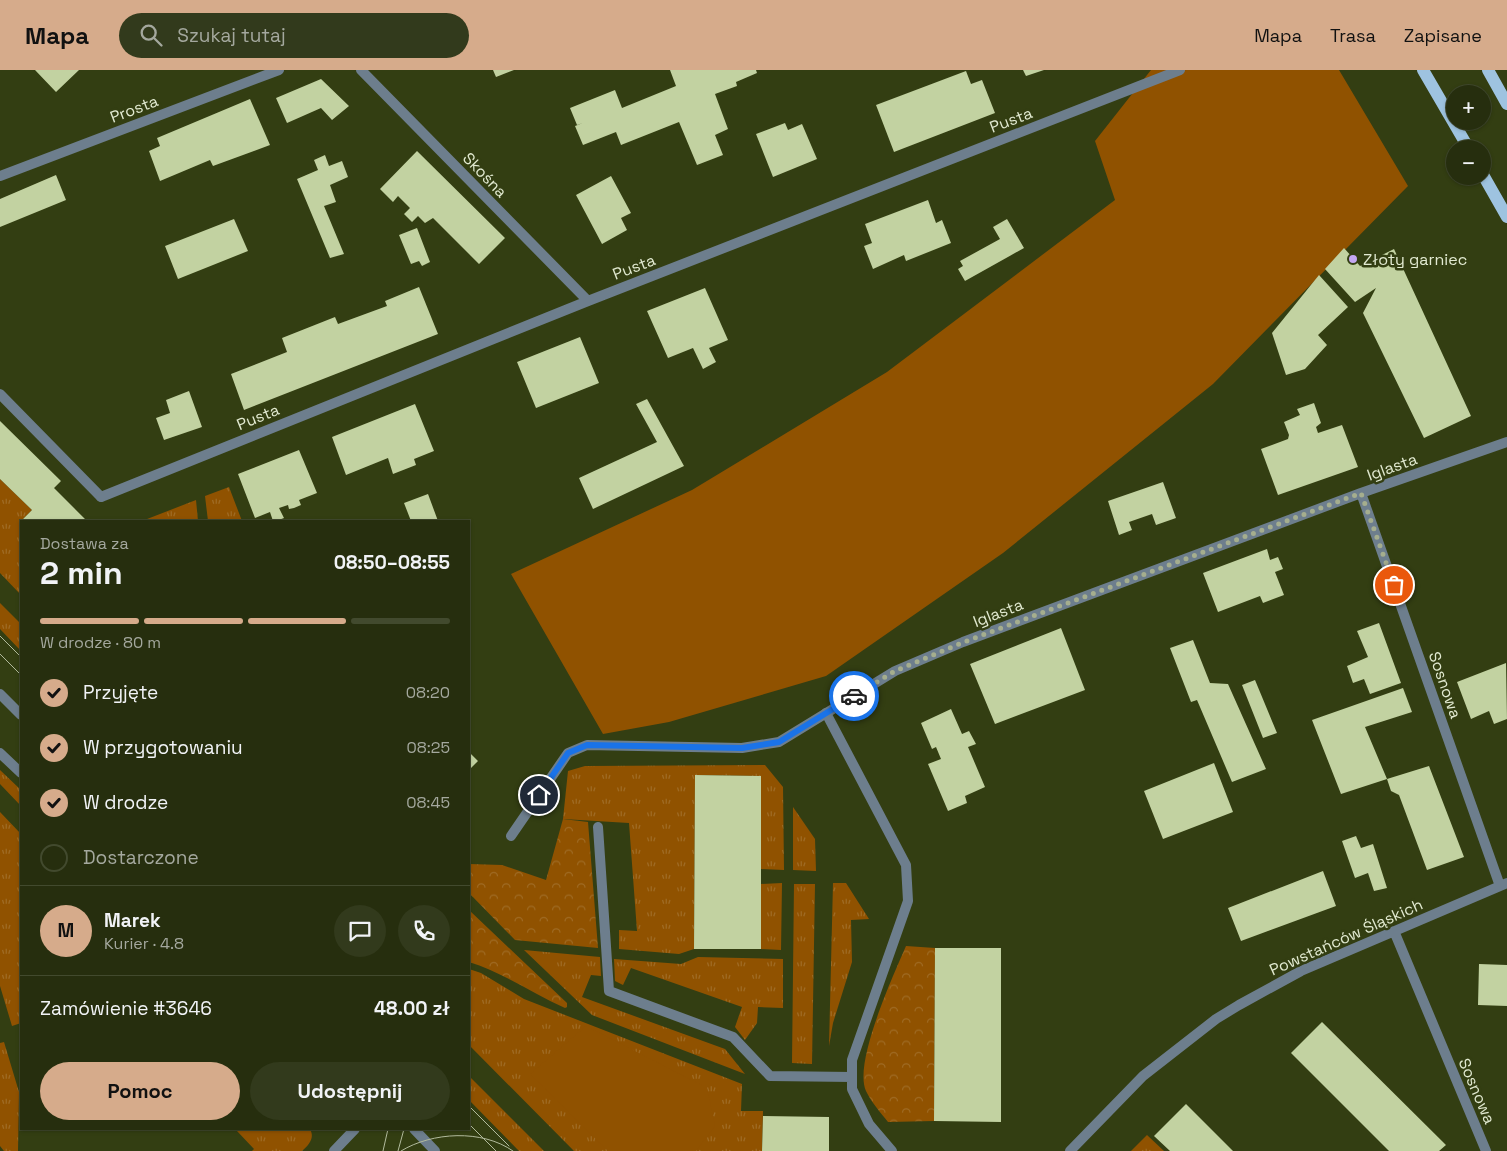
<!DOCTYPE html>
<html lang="pl">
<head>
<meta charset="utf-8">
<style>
  body { margin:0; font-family:"Space Grotesk",sans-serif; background:#323a1c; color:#f1f3f6; height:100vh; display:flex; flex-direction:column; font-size:19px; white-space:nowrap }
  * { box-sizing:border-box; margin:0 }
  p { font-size:16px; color:#a4a89e }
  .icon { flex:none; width:28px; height:28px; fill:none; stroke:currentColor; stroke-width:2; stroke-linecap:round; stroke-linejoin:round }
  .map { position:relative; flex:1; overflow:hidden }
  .panel { position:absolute; left:20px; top:450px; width:450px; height:610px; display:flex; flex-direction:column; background:#262e0e; border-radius:0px; box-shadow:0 1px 4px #0004,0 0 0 1px #424a2e }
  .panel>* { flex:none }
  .fabs { position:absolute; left:1446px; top:15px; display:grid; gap:10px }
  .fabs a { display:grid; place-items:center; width:45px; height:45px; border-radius:50%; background:#262e0e; box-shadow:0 1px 4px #0004,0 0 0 1px #424a2e; font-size:25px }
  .pin { position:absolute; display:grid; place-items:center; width:42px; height:42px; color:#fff; margin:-21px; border:2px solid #fff; border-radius:50%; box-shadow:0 1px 5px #0007 }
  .courier { position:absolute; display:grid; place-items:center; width:50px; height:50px; margin:-25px; border:4px solid #1a73e8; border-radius:50%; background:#fff; color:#222; box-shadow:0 1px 6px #0007 }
  .summary em { font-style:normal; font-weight:700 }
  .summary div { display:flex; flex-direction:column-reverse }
  .summary { display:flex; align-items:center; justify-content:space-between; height:85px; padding:0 20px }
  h1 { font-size:32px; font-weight:700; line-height:38px }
  .bar { display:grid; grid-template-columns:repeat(4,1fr); gap:8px 5px; align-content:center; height:60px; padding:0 20px }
  .bar i { height:6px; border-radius:4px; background:#424a2e }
  .bar .selected { background:#d6ab8b }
  .bar p { grid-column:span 4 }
  .line { display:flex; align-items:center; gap:12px; padding:0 20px; border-top:1px solid #424a2e }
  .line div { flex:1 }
  .round { display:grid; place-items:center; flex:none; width:52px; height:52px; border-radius:26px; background:#323a1c }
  ol { padding:0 20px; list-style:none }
  li { display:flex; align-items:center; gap:15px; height:55px }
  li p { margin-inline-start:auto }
  li .icon { padding:5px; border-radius:50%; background:#d6ab8b; color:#111; stroke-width:4 }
  li:last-child { color:#a4a89e }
  li i { width:28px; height:28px; border:2px solid #424a2e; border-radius:50% }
  .action { display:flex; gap:10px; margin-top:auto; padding:10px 20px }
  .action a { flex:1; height:58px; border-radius:30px; background:#d6ab8b; color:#111; font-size:20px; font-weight:700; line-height:58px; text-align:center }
  .action a+a { background:#323a1c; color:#f1f3f6 }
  header { display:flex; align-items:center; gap:30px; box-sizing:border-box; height:70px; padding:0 25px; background:#d6ab8b; color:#111 }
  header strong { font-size:24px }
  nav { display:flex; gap:28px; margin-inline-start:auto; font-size:18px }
  .search { width:350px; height:45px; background:#323a1c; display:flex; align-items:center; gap:12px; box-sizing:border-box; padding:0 18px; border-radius:28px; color:#a4a89e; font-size:19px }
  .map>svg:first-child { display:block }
</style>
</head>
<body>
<header>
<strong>Mapa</strong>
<div class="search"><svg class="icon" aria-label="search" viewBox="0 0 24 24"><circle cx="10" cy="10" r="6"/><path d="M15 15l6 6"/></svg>Szukaj tutaj</div>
<nav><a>Mapa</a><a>Trasa</a><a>Zapisane</a></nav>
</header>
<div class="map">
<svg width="1507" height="1081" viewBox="0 0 1507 1081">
  <defs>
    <pattern id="grass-tufts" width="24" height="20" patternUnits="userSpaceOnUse" patternTransform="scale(1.25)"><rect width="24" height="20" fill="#905200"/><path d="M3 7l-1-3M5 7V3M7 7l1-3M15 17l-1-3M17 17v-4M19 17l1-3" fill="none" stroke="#9f6b24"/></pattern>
    <pattern id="forest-crowns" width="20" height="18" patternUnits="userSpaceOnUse" patternTransform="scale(1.25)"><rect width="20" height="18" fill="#905200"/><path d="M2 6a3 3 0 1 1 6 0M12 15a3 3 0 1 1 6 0" fill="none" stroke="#9f6b24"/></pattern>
  </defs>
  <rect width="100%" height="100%" fill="#333e12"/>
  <path fill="url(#grass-tufts)" d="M 0,409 L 32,440 L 23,449 L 25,451 L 21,451 L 21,525 L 0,503 Z
    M 229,417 L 242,451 L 208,451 L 205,426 Z
    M 196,430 L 198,451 L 142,451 Z
    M 0,533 L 21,554 L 21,581 L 0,559 Z
    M 765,695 L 783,717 L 784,800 L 761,799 L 761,706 L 695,705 L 694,879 L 679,884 L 619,879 L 619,860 L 637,861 L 629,753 L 563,749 L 568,701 L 585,696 Z
    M 0,700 L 21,720 L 21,736 L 0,714 Z
    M 793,737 L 815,769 L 816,801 L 793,800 Z
    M 0,742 L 21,764 L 21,953 L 12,956 L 0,916 Z
    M 782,813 L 781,880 L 761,879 L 761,814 Z
    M 833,813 L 846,813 L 869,849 L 851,850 L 852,892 L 833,953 L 829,976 Z
    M 794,814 L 815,814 L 812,994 L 792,993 Z
    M 524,880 L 600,887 L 601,906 L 591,905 L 582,927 L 725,979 L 745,1004 L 592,945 Z
    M 698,887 L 783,889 L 783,938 L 758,937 L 757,953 L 745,970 L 735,957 L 742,937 L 631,898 L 623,915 L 615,911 L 614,889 L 681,894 Z
    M 469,899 L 481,903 L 524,929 L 742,1014 L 741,1041 L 763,1041 L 762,1081 L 574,1081 L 469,975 Z
    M 4,972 L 19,1022 L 18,1081 L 4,1081 L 0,1076 L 0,973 Z
    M 469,1006 L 544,1081 L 519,1081 L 469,1030 Z
    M 239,1059 L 310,1059 C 315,1068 309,1075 302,1081 L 252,1081 L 254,1079 L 237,1061 Z
    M 1147,1065 L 1164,1081 L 1131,1081 Z"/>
  <path fill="url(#forest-crowns)" d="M 563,749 L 588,752 L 598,878 L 515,870 L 469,823 L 469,794 L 502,795 L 546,810 Z
    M 469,840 L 567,933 L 567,937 L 565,938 C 533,924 502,902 469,892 Z
    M 906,876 L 935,878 L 934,1051 L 888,1052 C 881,1043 871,1032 866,1021 C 853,993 894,904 906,876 Z"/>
  <path fill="#905200" d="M 1151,0 L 1339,0 L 1408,116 L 1213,314 L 1003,483 L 826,606 L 669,652 L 603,664 L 511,504 L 692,420 L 887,302 L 1115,130 L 1095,71 Z
    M 586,956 L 707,1018 L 715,1056 L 696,1081 L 608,1081 L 530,1004 Z"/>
  <path fill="#c2d2a1" d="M 35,0 L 79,0 L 56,22 Z
    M 493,0 L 514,0 L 496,7 Z
    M 670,0 L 756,0 L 757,3 L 736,12 L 737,16 L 715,24 L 728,59 L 715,65 L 723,85 L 697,95 L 679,52 L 621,75 L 616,62 L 583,75 L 575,56 L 583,53 L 577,55 L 570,38 L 615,20 L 622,38 L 676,16 Z
    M 1023,0 L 1044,0 L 1026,6 Z
    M 966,1 L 971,14 L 982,10 L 995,43 L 894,82 L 876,35 Z
    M 321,9 L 349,36 L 332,50 L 321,38 L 287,53 L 276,28 Z
    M 250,29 L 270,75 L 213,96 L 210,90 L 160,111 L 149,81 L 160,76 L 157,68 Z
    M 785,53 L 788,60 L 802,54 L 817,89 L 773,107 L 756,64 Z
    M 417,81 L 505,168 L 479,194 L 433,148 L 425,153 L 418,146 L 412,152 L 404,144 L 410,138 L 398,126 L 393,132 L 380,119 Z
    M 325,85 L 329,96 L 342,91 L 348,107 L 330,115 L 336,132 L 324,136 L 344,184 L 330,188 L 297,109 L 318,100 L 314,90 Z
    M 56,105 L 66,130 L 0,157 L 0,129 Z
    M 611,106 L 631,143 L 621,148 L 627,160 L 602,174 L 576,125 Z
    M 928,130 L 936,153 L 942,150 L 951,173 L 906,191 L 904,185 L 873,199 L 864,176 L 872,173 L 865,154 Z
    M 234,149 L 248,181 L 178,209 L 165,176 Z
    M 1007,149 L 1024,178 L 965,211 L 958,199 L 963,196 L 960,191 L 1000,169 L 993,157 Z
    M 417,158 L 430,192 L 422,196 L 419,191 L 411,194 L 399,165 Z
    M 1344,178 L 1360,196 L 1394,179 L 1471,346 L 1424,368 L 1363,243 L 1376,218 L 1355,232 L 1325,199 Z
    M 1319,205 L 1348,237 L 1318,265 L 1327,275 L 1305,299 L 1286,305 L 1272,263 Z
    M 419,217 L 438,264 L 244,340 L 231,304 L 287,282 L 282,268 L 335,247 L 338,254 L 387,236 L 385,231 Z
    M 705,218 L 728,270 L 709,278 L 716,292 L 703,299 L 693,278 L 668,288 L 647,241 Z
    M 580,267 L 599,313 L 536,338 L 517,292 Z
    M 189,321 L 202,357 L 164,370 L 156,348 L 170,343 L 166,330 Z
    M 647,329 L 684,396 L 593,439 L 579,408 L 657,372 L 636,334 Z
    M 1314,333 L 1321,353 L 1316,357 L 1318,363 L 1342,355 L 1358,397 L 1278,425 L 1261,379 L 1288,369 L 1289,365 L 1284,352 L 1300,345 L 1297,339 Z
    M 415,334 L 434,381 L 414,389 L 416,395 L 393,404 L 388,388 L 346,405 L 332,367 Z
    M 0,351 L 61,411 L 54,418 L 87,451 L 25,451 L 23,449 L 32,440 L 0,409 Z
    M 299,380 L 317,423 L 299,430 L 301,435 L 294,438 L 289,439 L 288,435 L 279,438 L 284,448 L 276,451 L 273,451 L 270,442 L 255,448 L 238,404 Z
    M 1163,412 L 1176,448 L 1156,455 L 1152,444 L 1129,452 L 1132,460 L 1119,465 L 1108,431 Z
    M 428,424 L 438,451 L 411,451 L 404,433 Z
    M 1267,479 L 1270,490 L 1278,487 L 1283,499 L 1275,502 L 1284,525 L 1263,533 L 1260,526 L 1218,542 L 1203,503 Z
    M 1379,553 L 1401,613 L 1370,624 L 1364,609 L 1353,613 L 1347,596 L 1368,587 L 1357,561 Z
    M 1061,558 L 1085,620 L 995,654 L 970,594 Z
    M 1193,570 L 1210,613 L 1228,614 L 1266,699 L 1232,712 L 1197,630 L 1191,632 L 1170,578 Z
    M 1506,593 L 1507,649 L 1494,654 L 1489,641 L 1471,649 L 1457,612 Z
    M 1255,610 L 1277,663 L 1263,668 L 1242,615 Z
    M 1403,618 L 1412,642 L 1365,657 L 1387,709 L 1341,724 L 1312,650 Z
    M 951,639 L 962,664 L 969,661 L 976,674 L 968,677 L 985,717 L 965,726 L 967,733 L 948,741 L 928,694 L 941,689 L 936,677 L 932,679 L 921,653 Z
    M 469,682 L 478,691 L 469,700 Z
    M 1214,693 L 1233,742 L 1163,769 L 1144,721 Z
    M 1429,696 L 1464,787 L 1427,800 L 1399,725 L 1391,721 L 1387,709 Z
    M 695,705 L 761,706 L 761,879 L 694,879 Z
    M 1356,766 L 1361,778 L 1373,774 L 1387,818 L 1374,821 L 1368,803 L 1355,808 L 1342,771 Z
    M 1323,801 L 1336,836 L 1241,871 L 1228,838 Z
    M 935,878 L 1001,878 L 1001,1052 L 934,1051 Z
    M 1479,894 L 1507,895 L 1507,936 L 1478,935 Z
    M 1322,952 L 1446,1075 L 1439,1081 L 1389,1081 L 1291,983 Z
    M 1186,1034 L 1233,1081 L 1170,1081 L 1154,1066 Z
    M 763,1046 L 829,1047 L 829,1081 L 762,1081 Z"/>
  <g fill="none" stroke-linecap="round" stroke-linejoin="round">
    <path stroke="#6d7e8d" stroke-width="10" d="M 0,324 L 101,427
      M 826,643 L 906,795 L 908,831 L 852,990 L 852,1019 L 869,1054 L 892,1081
      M 598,757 L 609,921 L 733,967 L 770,1006 L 852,1007
      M 334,1081 L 355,1059"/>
    <path stroke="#6d7e8d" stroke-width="10" d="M 361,0 L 588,231
      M 0,106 L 279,0
      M 1361,423 L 1500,816
      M 101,427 L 588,231 L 1180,0
      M 511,766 L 568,683 L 587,675 L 742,678 L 779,672 L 895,601 L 963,572 L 1361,423 L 1507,372
      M 1394,861 L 1486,1081
      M 1070,1081 L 1143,1006 L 1216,949 L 1239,935 L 1301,901 L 1507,813"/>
    <path stroke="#6d7e8d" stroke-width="10" d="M 0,624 L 21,645
      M 0,683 L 21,703
      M 414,1059 L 435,1081"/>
    <path stroke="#9ec3e0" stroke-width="12" d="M 1423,0 L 1469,79
      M 1488,0 L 1507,34
      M 1482,103 L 1507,147"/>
    <path stroke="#b2bb9d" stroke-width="1" d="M 0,566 L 21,587
      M 0,584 L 21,605
      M 469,1036 L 509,1076
      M 469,1054 L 496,1081
      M 383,1081 L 388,1059
      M 398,1081 L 404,1059
      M 401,1081 C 432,1062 482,1059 513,1081"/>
  </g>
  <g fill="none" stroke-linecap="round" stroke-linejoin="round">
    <path stroke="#a5ae8e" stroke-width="5" stroke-dasharray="0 9" d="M 854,626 L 895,601 L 964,572 L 1361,423 L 1394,515"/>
    <path stroke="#1a73e8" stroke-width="6" d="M 539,725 L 568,683 L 587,675 L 742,678 L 779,672 L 854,626"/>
  </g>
  <circle fill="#c4a7f1" stroke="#333e12" stroke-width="2" cx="1353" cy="189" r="5"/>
  <g text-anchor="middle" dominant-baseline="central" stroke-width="5" stroke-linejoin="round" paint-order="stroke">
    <g font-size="16" fill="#e2ead1" stroke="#333e12">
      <text transform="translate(134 39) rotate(-21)">Prosta</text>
      <text transform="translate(1011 50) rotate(-21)">Pusta</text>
      <text transform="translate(485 105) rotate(46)">Skośna</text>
      <text transform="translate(634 197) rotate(-21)">Pusta</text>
      <text transform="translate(258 347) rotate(-22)">Pusta</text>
      <text transform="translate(1392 397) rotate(-20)">Iglasta</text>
      <text transform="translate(998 543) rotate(-21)">Iglasta</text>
      <text transform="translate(1445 615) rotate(71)">Sosnowa</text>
      <text transform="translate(1346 867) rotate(-24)">Powstańców Śląskich</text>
      <text transform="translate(1477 1021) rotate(67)">Sosnowa</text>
    </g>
    <g font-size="16" fill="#e2ead1" stroke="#333e12" text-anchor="start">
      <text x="1363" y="189">Złoty garniec</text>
    </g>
  </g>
</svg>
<div class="fabs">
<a>+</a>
<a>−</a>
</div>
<div class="pin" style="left:1394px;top:515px;background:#ea580c"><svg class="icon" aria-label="bag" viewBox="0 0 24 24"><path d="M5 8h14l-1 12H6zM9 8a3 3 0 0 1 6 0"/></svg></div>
<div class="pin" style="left:539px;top:725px;background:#1f2937"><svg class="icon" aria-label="home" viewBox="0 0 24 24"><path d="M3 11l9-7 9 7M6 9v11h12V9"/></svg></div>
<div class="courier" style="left:854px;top:626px"><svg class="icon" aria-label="car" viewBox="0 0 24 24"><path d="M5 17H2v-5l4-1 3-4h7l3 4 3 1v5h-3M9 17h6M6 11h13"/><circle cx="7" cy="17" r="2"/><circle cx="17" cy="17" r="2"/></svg></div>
<section class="panel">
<div class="summary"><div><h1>2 min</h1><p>Dostawa za</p></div><em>08:50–08:55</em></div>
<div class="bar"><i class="selected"></i><i class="selected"></i><i class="selected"></i><i></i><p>W drodze · 80 m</p></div>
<ol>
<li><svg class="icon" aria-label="check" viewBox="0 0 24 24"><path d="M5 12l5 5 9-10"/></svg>Przyjęte<p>08:20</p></li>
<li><svg class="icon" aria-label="check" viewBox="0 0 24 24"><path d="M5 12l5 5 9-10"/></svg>W przygotowaniu<p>08:25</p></li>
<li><svg class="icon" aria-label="check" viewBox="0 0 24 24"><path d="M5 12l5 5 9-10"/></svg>W drodze<p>08:45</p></li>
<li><i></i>Dostarczone</li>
</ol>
<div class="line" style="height:90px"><b class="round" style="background:#d6ab8b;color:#111">M</b><div><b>Marek</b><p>Kurier · 4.8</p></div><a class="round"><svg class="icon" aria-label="chat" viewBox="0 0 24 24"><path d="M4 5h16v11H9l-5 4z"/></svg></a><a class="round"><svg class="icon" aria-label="phone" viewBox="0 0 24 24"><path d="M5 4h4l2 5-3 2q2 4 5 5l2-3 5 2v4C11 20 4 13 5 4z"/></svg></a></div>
<div class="line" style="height:65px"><div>Zamówienie #3646</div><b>48.00 zł</b></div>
<div class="action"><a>Pomoc</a><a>Udostępnij</a></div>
</section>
</div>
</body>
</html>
